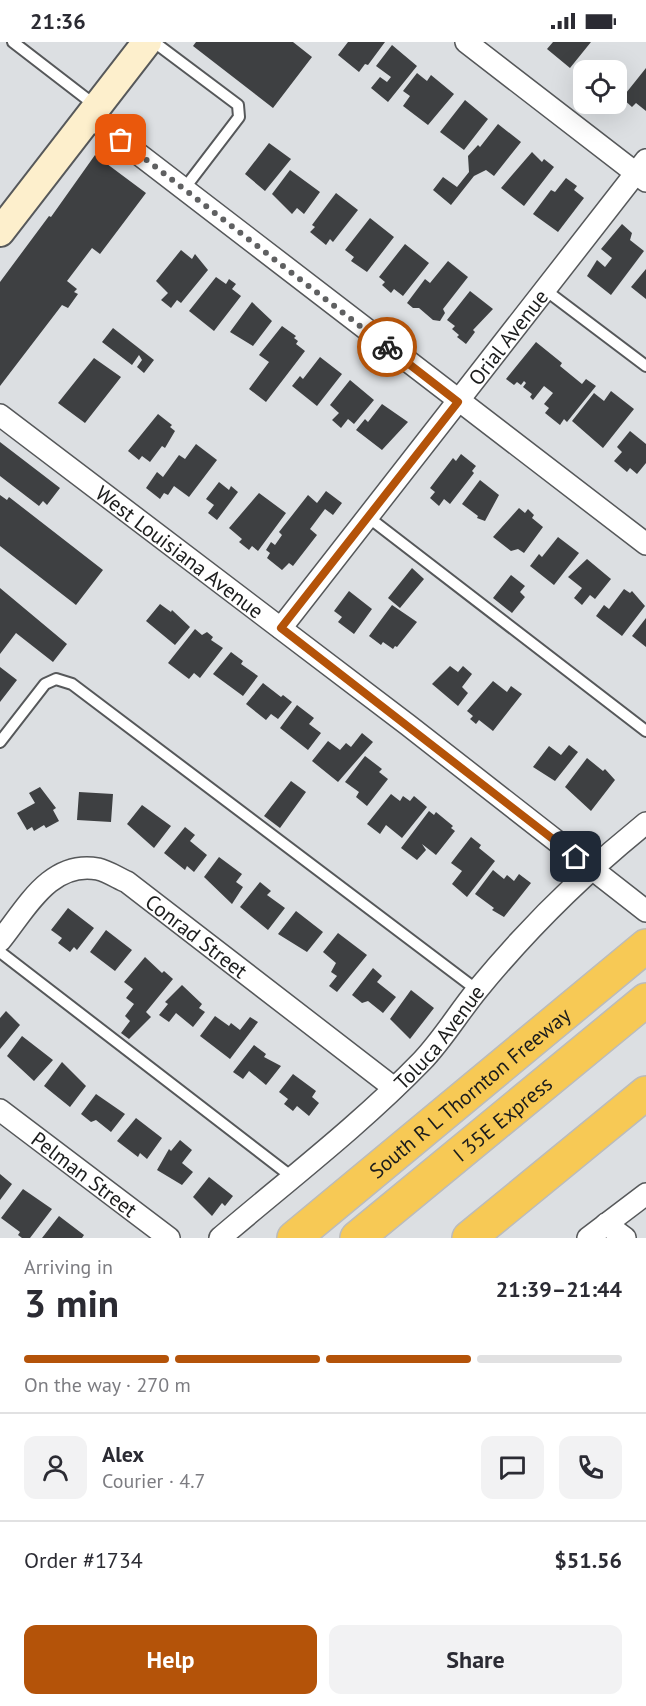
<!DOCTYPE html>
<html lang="en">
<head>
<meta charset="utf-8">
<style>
  body { margin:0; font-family:"PT Sans",sans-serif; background:#f2f2f3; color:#2b2b33; height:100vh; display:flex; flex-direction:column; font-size:22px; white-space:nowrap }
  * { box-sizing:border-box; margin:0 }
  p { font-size:20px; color:#7c7c81 }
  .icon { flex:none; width:33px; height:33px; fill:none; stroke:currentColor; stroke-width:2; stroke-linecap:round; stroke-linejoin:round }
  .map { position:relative; height:1196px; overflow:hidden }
  .drawer { display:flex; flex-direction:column; background:#fff; flex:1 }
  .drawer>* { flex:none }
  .tools { position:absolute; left:573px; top:18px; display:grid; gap:12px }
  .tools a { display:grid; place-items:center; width:54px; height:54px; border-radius:12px; background:#fff; box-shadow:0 6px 24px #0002; font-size:30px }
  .pin { position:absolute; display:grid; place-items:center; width:51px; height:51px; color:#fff; margin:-26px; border-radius:12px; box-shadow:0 3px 9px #0006 }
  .courier { position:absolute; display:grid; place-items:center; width:60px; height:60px; margin:-30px; border:4px solid #b45309; border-radius:50%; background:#fff; color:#222; box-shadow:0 2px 8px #0007 }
  .summary em { font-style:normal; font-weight:800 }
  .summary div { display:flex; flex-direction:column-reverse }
  .summary { display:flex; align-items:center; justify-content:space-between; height:102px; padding:0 24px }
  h1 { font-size:39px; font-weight:800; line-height:45px }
  .bar { display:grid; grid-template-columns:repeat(4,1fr); gap:9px 6px; align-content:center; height:72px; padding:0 24px }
  .bar i { height:8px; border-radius:4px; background:#e1e1e2 }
  .bar .selected { background:#b45309 }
  .bar p { grid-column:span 4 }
  .line { display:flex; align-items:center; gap:15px; padding:0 24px; border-top:2px solid #e1e1e2 }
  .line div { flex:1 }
  .round { display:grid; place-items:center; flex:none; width:63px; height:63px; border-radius:12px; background:#f2f2f3 }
  .primary-button { display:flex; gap:12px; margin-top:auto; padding:12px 24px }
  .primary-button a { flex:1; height:69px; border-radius:12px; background:#b45309; color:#fff; font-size:24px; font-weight:800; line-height:69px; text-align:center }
  .primary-button a+a { background:#f2f2f3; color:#2b2b33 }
  .status { display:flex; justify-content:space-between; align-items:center; height:42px; padding:0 30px; background:#fff; direction:ltr }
  .status svg { height:16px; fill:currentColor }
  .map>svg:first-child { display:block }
</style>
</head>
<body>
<div class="status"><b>21:36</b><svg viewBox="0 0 49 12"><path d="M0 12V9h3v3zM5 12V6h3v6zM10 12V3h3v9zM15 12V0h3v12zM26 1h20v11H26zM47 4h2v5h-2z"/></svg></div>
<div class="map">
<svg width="646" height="1196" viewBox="0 0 646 1196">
  <rect width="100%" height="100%" fill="#dcdfe2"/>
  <path fill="#3e4042" d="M 196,0 L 293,0 L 312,15 L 273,66 L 193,4 Z
    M 348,0 L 385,0 L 368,23 L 365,22 L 359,30 L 338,13 Z
    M 553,0 L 591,0 L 570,26 L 547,7 Z
    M 392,3 L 417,24 L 388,60 L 371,46 L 380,35 L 387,40 L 391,35 L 376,24 Z
    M 646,26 L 646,69 L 636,61 L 632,65 L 622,56 Z
    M 417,31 L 427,39 L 431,33 L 454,52 L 428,83 L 403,64 L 410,54 L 403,49 Z
    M 465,58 L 488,77 L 464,108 L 440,90 Z
    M 498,82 L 521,100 L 494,134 L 486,128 L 474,134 L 451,163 L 433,148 L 443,135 L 457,145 L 469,130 L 468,114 L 478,103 L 480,105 Z
    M 269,101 L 291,117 L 265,149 L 245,132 Z
    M 532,110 L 542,120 L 544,117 L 554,125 L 524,164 L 501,146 Z
    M 95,113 L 146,151 L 100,212 L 92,206 L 67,239 L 77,247 L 74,250 L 78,252 L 68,266 L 62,263 L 0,344 L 0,240 L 49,174 L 51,175 Z
    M 290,128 L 320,150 L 304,172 L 297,166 L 292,172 L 272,152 Z
    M 566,136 L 577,144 L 574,148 L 584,156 L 558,190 L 533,172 L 551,148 L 555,150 Z
    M 336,151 L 358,168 L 333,200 L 330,197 L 326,203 L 310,190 L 315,185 L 312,183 Z
    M 370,176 L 394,195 L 367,230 L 351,219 L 354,215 L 345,208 Z
    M 622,182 L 632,191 L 630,198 L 644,209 L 611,253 L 587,234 L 597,218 L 605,225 L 612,216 L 601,207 Z
    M 405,202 L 429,221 L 403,254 L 394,247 L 391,251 L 382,243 L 385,240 L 379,235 Z
    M 181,208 L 192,217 L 195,212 L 208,228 L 181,261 L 177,258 L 171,266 L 161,258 L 168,251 L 156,239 Z
    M 448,219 L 468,235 L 443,267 L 445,271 L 440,279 L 433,278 L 419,266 L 413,266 L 407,261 L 425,237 L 430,241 Z
    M 646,227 L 646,257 L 631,245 Z
    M 216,235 L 226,242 L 229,237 L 236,242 L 232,247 L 241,254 L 214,289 L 189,269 Z
    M 470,249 L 493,267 L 473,288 L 475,290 L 466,302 L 457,295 L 459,293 L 452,287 L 455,284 L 447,278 Z
    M 252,260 L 272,279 L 253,304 L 230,290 Z
    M 282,284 L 296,294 L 294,296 L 298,299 L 296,302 L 305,309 L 266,360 L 249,347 L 269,320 L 259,313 Z
    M 113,286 L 154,318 L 144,331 L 137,325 L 142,318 L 139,313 L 132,323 L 102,300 Z
    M 536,300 L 562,321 L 560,324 L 582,342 L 586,337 L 596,344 L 567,380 L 564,377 L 560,383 L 545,371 L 549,366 L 544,362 L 553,351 L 544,344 L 533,358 L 530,355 L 532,352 L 523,345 L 526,341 L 524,339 L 521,343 L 517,340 L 514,343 L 506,337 Z
    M 320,315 L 342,332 L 317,364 L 292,344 L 300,334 L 303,337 Z
    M 94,316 L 121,335 L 85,381 L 58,361 Z
    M 350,338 L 374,358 L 354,382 L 348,377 L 341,386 L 332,378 L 339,371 L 330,363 Z
    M 611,349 L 634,367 L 603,406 L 572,379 L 594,351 L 604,359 Z
    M 382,362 L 408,380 L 382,408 L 356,388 L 365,377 L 368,380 Z
    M 158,372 L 172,383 L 170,385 L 175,389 L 165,406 L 162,404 L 150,420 L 142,414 L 139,418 L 128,409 Z
    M 630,389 L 646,402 L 646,421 L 637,432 L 630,426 L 627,430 L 614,419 L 622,410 L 617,405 Z
    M 0,400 L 60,446 L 47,463 L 43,459 L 39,464 L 0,434 Z
    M 196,402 L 217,418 L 189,455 L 174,444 L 168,453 L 164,451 L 160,457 L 146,446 L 157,430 L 163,435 L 179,413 L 185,417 Z
    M 461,412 L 476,424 L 472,429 L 474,431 L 450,462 L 444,457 L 439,464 L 430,456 L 435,450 L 430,446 L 453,416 L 456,419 Z
    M 480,438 L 499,453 L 485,479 L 477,476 L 478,474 L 462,462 Z
    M 219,440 L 229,448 L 231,444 L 238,450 L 217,478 L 208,471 L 214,463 L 206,457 Z
    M 326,449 L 342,461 L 333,473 L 325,467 L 310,487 L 317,493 L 293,524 L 289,521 L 282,528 L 267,516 L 270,511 L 266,508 L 271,500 L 275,503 L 282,493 L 279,490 L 308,453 L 317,461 Z
    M 259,451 L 286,471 L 258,509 L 252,504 L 249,508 L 239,500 L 242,497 L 229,486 Z
    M 0,453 L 7,458 L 9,455 L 103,528 L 76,563 L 0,504 Z
    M 519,466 L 525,471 L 528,467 L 534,473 L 532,476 L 543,485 L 524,511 L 518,507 L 511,509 L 493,495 Z
    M 558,495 L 579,511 L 554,543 L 530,524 L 539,512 L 542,515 Z
    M 587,517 L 611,537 L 595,557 L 590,553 L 582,563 L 574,556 L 582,546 L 568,535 Z
    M 412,526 L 424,537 L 400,566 L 388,556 Z
    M 511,533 L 525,544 L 520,550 L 525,555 L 512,571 L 493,556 Z
    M 0,546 L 67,602 L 53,620 L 16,591 L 0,612 Z
    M 624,547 L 630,551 L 632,549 L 645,564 L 622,594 L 596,574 L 604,563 L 609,567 Z
    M 349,549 L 372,567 L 354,592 L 338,580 L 342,575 L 334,569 Z
    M 160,562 L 171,570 L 172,568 L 190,585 L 175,603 L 146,579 Z
    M 392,563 L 417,580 L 397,605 L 395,604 L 393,607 L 383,600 L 381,603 L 369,594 Z
    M 646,576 L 646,605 L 632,594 Z
    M 195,587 L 202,593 L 207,590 L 213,595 L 211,598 L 223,606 L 200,636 L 194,631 L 189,637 L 168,621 Z
    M 231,610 L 243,619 L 241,622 L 258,634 L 243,654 L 213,632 Z
    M 450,624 L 458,630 L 463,624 L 472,632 L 462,645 L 468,651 L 458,664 L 432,642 Z
    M 0,625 L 17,638 L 0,660 Z
    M 493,639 L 507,650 L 511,644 L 522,652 L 493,689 L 479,678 L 476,682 L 470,677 L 473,674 L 467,669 Z
    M 263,641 L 281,655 L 283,653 L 292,660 L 278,677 L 271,672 L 266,678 L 246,662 Z
    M 297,663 L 314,676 L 309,682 L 321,691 L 308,708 L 280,686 Z
    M 362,691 L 373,700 L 338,740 L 312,719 L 328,699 L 340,708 L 346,701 L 351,705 Z
    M 569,703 L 578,710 L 555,739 L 533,725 L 549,704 L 561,713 Z
    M 365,714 L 382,727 L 379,730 L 388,737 L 367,764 L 356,755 L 359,750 L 345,740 Z
    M 587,716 L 603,729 L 605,727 L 615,738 L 591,769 L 565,745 Z
    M 291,739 L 306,750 L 280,786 L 264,774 Z
    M 40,745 L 56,766 L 53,768 L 59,779 L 46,786 L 44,783 L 34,789 L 32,785 L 27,788 L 17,771 L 35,761 L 29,751 Z
    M 79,750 L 113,752 L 111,780 L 77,778 Z
    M 391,752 L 400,759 L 403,754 L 410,759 L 414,754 L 427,765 L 402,796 L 386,783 L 380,792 L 367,782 Z
    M 142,763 L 171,784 L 154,806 L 127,782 Z
    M 429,769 L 434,773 L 436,770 L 453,784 L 451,786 L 455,789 L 436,813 L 422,802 L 426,808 L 417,818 L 401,806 Z
    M 185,785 L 195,793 L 190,799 L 207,813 L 194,830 L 187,824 L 185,828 L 164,811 Z
    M 471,795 L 481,803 L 479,806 L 495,819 L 467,855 L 452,842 L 462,829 L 451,821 Z
    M 219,815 L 242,832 L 236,840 L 243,845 L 232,862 L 204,835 Z
    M 493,828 L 504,837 L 507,833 L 514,839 L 519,832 L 531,841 L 504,875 L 492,868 L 494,866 L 475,852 Z
    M 260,840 L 271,849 L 267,853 L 285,866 L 268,888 L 240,865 Z
    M 68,866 L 94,886 L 77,908 L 74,905 L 70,910 L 58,901 L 62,896 L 51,888 Z
    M 296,869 L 323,890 L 307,910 L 278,892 Z
    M 106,888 L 132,908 L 115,929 L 90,910 Z
    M 338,891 L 367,913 L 337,950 L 329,944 L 337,934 L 331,930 L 336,921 L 323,910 Z
    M 145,915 L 162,931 L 164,929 L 173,937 L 146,970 L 151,975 L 129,997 L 121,991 L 130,979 L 125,974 L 134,962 L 126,956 L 133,947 L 124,940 Z
    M 373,926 L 382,934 L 377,940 L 396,955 L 383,971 L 368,959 L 362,961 L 352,953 Z
    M 182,943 L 202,962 L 199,966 L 205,970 L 193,985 L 176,971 L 169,980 L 159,973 L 168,962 L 165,960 Z
    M 411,948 L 434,966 L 410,997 L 390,977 Z
    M 6,969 L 20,983 L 0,1007 L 0,976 Z
    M 215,974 L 229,984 L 231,981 L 240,988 L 250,975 L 258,980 L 230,1017 L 200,994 Z
    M 22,994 L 53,1018 L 34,1039 L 7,1014 Z
    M 254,1003 L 266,1012 L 264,1015 L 281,1024 L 266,1043 L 249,1029 L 243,1037 L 233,1030 Z
    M 62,1020 L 86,1044 L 70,1065 L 44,1044 Z
    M 293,1032 L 316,1049 L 312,1055 L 319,1061 L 309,1074 L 297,1064 L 293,1069 L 284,1062 L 288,1057 L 279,1050 Z
    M 96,1052 L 125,1072 L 111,1090 L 96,1078 L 91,1080 L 81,1072 Z
    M 136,1076 L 162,1096 L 147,1117 L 140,1111 L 138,1115 L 117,1099 Z
    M 180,1098 L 192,1108 L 182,1121 L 193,1130 L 182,1143 L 157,1128 L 169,1107 L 171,1109 Z
    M 0,1132 L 12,1142 L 0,1158 Z
    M 209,1135 L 233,1154 L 225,1164 L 222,1161 L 212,1174 L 193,1155 Z
    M 23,1147 L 52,1167 L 30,1196 L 22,1196 L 18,1193 L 20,1190 L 1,1176 Z
    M 59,1174 L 84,1193 L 82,1196 L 42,1196 Z"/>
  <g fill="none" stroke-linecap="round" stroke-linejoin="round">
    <g stroke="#56585a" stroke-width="14">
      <path id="lane" d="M 13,0 L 96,64
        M 154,0 L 238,63 L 239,75 L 184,147
        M 544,247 L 646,324
        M 368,475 L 646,689
        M 0,700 L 45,642 L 56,637 L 72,642 L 477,948
        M 0,910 L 292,1135"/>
    </g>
    <g stroke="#56585a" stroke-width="24">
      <g id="street">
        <path d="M 466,0 L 646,139"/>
        <path d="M 89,74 L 646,502"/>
        <path id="s1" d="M 0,373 L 408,683 L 646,869"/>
        <path id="s2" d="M 281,586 L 646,118"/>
        <path id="s3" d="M 0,899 C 26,867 50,818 98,827 C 107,829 118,836 127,840 L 394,1046"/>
        <path id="s4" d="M 0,1068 L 169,1196"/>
        <path d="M 606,1182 L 625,1196"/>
        <path id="s5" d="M 220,1196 C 288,1138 360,1083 422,1019 C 443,997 459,970 478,947 C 529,885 584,831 646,781"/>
        <path d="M 588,1196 L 646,1152"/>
      </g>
    </g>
    <g stroke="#56585a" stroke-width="32">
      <path id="secondary" d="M 0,190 L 147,0"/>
    </g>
    <g stroke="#bbb" stroke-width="36">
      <g id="highway">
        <path id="s6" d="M 294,1196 L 646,904"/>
        <path id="s7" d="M 357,1196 L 646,958"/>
        <path d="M 469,1196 L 646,1051"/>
      </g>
    </g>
    <use href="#lane" stroke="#fff" stroke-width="10"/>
    <use href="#street" stroke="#fff" stroke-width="21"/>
    <use href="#secondary" stroke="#fdefcc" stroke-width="28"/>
    <use href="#highway" stroke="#f7c955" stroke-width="33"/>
  </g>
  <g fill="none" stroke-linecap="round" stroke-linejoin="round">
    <path stroke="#5f6061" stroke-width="6" stroke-dasharray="0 10.8" d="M 121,98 L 387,305"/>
    <path stroke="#b45309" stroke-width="8" d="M 387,305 L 458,360 L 281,586 L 576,815"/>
  </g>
  <g text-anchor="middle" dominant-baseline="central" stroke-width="6" stroke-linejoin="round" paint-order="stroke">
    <g font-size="21" fill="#1b1c1c" stroke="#dcdfe2">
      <text stroke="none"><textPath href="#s2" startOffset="369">Orial Avenue</textPath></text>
      <text stroke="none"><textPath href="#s1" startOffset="226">West Louisiana Avenue</textPath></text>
      <text stroke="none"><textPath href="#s3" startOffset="249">Conrad Street</textPath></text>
      <text stroke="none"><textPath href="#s5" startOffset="298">Toluca Avenue</textPath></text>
      <text stroke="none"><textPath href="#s6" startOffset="228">South R L Thornton Freeway</textPath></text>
      <text stroke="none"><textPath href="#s7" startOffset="188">I 35E Express</textPath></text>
      <text stroke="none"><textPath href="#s4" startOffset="106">Pelman Street</textPath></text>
    </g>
  </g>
</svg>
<div class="tools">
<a><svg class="icon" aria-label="locate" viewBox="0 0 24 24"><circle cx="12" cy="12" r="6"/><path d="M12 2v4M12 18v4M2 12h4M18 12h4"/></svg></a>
</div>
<div class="pin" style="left:121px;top:98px;background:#ea580c"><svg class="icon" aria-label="bag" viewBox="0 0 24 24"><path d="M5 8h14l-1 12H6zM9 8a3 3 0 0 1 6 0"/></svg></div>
<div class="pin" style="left:576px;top:815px;background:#1f2937"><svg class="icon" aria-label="home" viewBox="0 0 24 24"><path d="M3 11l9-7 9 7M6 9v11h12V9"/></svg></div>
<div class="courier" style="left:387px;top:305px"><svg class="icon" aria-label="bike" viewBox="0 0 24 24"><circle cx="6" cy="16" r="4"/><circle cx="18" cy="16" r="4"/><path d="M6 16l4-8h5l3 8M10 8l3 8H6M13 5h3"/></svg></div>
</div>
<section class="drawer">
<div class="summary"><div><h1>3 min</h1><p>Arriving in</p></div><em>21:39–21:44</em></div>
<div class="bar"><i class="selected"></i><i class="selected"></i><i class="selected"></i><i></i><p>On the way · 270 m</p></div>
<div class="line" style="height:108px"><a class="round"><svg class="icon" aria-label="person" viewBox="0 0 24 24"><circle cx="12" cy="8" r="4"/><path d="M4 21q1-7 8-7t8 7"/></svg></a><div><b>Alex</b><p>Courier · 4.7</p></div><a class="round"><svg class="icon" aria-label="chat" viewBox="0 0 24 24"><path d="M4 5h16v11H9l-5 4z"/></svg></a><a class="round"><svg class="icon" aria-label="phone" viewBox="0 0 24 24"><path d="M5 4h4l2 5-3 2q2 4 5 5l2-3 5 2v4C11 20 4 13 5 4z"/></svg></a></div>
<div class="line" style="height:78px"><div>Order #1734</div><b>$51.56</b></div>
<div class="primary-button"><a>Help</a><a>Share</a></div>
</section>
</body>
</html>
